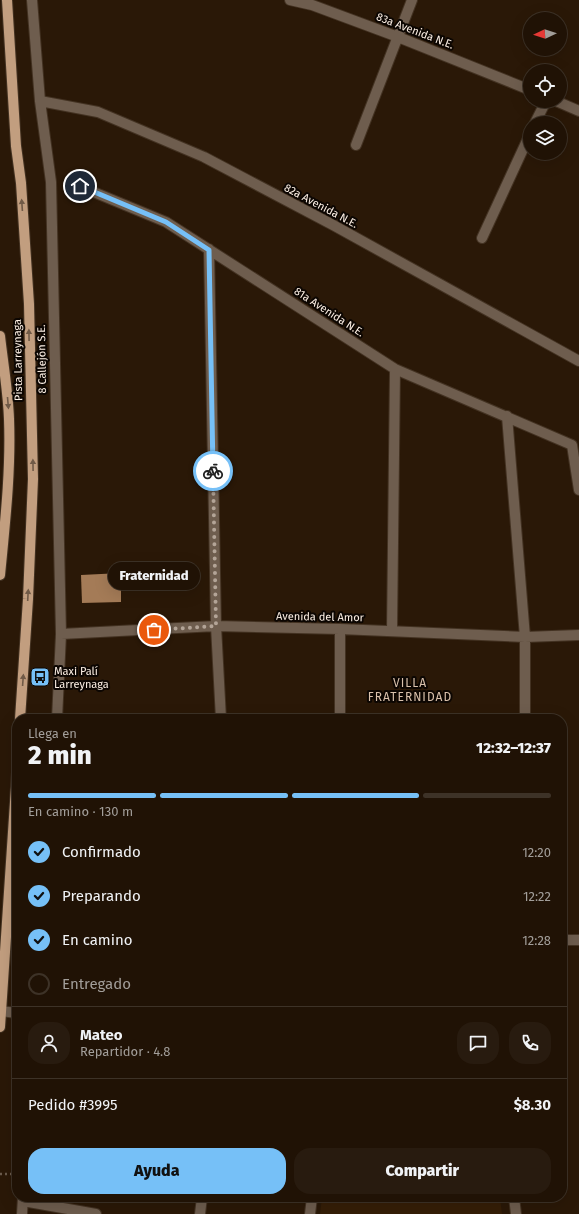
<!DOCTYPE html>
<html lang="es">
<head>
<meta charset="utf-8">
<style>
  body { margin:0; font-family:"Fira Sans",sans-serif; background:#281b0f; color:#f1f3f6; height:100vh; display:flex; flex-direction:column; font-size:15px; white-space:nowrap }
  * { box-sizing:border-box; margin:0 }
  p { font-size:13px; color:#a29e9a }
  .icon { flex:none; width:22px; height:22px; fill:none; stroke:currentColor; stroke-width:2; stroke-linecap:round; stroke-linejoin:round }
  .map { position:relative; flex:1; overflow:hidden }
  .details { position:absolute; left:12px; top:714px; width:555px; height:488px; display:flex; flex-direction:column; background:#201205; border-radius:16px; box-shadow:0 4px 16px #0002,0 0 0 1px #3d3227 }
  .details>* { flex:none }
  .needle { width:26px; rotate:266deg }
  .controls { position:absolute; left:523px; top:12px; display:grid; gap:8px }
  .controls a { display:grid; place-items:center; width:44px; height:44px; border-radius:50%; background:#201205; box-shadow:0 4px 16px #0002,0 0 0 1px #3d3227; font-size:20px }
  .pin { position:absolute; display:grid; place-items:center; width:34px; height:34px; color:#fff; margin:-17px; border:2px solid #fff; border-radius:50%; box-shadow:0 1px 4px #0007 }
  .courier { position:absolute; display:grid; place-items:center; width:40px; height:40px; margin:-20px; border:3px solid #76c0f7; border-radius:50%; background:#fff; color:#222; box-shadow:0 1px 5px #0007 }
  .bubble { position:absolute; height:28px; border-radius:14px; background:#201205; box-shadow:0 4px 16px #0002,0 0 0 1px #3d3227; font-size:13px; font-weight:800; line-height:28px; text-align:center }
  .summary em { font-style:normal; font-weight:800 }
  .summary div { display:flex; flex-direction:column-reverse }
  .summary { display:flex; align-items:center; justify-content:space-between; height:68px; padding:0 16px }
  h1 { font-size:26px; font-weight:800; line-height:30px }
  .bar { display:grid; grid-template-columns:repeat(4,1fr); gap:6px 4px; align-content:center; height:48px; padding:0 16px }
  .bar i { height:5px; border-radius:3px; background:#3d3227 }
  .bar .active { background:#76c0f7 }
  .bar p { grid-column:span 4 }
  .line { display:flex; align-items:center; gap:10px; padding:0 16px; border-top:1px solid #3d3227 }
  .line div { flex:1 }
  .round { display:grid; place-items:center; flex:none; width:42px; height:42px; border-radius:16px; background:#281b0f }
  ol { padding:0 16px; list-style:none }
  li { display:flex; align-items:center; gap:12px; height:44px }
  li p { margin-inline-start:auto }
  li .icon { padding:4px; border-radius:50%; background:#76c0f7; color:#111; stroke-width:4 }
  li:last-child { color:#a29e9a }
  li i { width:22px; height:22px; border:2px solid #3d3227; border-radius:50% }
  .primary-button { display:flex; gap:8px; margin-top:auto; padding:8px 16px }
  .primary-button a { flex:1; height:46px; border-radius:16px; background:#76c0f7; color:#111; font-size:16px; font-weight:800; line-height:46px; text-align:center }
  .primary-button a+a { background:#281b0f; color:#f1f3f6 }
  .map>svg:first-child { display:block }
</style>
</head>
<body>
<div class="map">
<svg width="579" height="1214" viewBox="0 0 579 1214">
  <rect width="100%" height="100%" fill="#2a1807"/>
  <path fill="#351e07" d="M 322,1197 L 500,1197 L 502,1214 L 320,1214 Z"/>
  <path fill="#a47b57" d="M 121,573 L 121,602 L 82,603 L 81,575 Z"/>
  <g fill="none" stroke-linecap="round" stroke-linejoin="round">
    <g stroke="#433222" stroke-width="12">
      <path id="minor" d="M 32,0 L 40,101 L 51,182 L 61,634 L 57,719
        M 290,0 L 312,5 L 398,37 L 530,90
        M 40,101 L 98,112 L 204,157 L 333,225 L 579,361
        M 556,101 L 579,111
        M 535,123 L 546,101
        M 356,145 L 412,0
        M 79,186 L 166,222 L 395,369 L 572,445 L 579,490
        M 482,238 L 530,134
        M 209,249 L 216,626 L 221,719
        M 507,416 L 525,637 L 525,719
        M 392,631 L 395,369
        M 61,634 L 216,626 L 340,629 L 525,637 L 579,635
        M 340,719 L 340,629
        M 562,940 L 579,940
        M 0,1011 L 17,1013
        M 514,1197 L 516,1214
        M 23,1201 L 96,1214
        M 22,1214 L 23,1197
        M 200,1214 L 202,1197
        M 310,1214 L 312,1197"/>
    </g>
    <g stroke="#433222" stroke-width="12">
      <path id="major" d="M 7,0 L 16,146 L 21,183 L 29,304 L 33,479 L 28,599 L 20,719
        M 0,336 C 3,363 8,391 9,419 C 11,471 5,523 0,575
        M 0,1027 L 17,772"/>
    </g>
    <path stroke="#6a5a4b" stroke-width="2.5" stroke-dasharray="2 3" stroke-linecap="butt" d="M 0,1174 L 17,1174"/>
    <use href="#minor" stroke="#6e5d4e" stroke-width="10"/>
    <use href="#major" stroke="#c29e7f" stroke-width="10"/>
  </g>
  <defs><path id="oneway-solid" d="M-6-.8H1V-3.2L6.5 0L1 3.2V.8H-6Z"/></defs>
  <g fill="#705a47">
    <use href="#oneway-solid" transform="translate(22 205) rotate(-94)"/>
    <use href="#oneway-solid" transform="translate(29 335) rotate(-91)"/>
    <use href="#oneway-solid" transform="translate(8 403) rotate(85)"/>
    <use href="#oneway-solid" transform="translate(33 465) rotate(-91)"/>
    <use href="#oneway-solid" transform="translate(28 595) rotate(-87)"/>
    <use href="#oneway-solid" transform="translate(23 680) rotate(-86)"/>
  </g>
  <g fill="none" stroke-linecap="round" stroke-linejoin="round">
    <path stroke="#b3a497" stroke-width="4" stroke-dasharray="0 7.2" d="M 154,630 L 216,626 L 213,471"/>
    <path stroke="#76c0f7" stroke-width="5" d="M 80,186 L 166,222 L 209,250 L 213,471"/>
  </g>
  <defs>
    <g id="bus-square" transform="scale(1)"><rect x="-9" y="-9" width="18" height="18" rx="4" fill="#76c0f7" stroke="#0c0602"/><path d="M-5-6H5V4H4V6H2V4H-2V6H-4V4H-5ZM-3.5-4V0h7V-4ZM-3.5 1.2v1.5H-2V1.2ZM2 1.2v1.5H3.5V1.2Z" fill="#111"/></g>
  </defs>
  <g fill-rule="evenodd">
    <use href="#bus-square" x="40" y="677"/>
  </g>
  <g text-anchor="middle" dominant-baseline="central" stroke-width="4" stroke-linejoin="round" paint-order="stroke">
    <g font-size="11" fill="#fdf0e5" stroke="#0c0602">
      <text transform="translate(415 31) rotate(21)">83a Avenida N.E.</text>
      <text transform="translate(321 206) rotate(28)">82a Avenida N.E.</text>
      <text transform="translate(329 312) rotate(33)">81a Avenida N.E.</text>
      <text transform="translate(42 359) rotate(-91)">8 Callejón S.E.</text>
      <text transform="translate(18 360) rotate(-91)">Pista Larreynaga</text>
      <text transform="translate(320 617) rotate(1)">Avenida del Amor</text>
    </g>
    <g font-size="11" fill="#fdf0e5" stroke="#0c0602" text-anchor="start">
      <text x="54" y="671">Maxi Palí<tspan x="54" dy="13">Larreynaga</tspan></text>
    </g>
    <g font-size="12" letter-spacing="1" fill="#dac1ac" stroke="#0c0602">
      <text x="410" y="683">VILLA<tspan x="410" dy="14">FRATERNIDAD</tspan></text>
    </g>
  </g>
</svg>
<div class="controls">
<a><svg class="needle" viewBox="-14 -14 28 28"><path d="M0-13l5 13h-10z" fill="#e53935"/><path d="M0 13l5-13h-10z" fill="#a29e9a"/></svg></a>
<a><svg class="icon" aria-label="locate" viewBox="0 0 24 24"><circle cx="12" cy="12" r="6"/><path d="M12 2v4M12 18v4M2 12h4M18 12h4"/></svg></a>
<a><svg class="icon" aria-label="layers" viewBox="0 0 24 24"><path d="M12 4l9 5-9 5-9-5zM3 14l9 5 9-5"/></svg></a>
</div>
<div class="pin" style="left:154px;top:630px;background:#ea580c"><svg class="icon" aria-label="bag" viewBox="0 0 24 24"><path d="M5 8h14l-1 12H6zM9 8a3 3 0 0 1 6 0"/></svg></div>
<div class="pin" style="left:80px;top:186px;background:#1f2937"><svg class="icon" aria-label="home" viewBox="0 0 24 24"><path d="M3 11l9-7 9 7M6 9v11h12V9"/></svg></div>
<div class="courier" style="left:213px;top:471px"><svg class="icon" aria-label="bike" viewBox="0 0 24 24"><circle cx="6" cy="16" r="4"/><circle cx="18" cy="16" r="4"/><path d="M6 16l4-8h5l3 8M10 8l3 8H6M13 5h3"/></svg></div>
<div class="bubble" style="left:108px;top:562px;width:92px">Fraternidad</div>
<section class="details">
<div class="summary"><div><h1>2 min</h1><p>Llega en</p></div><em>12:32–12:37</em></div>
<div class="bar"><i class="active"></i><i class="active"></i><i class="active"></i><i></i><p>En camino · 130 m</p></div>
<ol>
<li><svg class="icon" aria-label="check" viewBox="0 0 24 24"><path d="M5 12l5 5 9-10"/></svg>Confirmado<p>12:20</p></li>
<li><svg class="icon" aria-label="check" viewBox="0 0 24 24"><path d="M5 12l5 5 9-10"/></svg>Preparando<p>12:22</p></li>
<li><svg class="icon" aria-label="check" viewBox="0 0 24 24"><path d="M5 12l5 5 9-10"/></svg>En camino<p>12:28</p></li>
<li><i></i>Entregado</li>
</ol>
<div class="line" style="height:72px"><a class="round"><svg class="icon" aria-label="person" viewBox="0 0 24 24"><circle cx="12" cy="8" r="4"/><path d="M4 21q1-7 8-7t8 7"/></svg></a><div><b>Mateo</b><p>Repartidor · 4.8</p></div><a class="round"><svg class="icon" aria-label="chat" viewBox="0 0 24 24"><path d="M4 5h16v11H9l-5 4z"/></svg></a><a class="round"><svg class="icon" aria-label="phone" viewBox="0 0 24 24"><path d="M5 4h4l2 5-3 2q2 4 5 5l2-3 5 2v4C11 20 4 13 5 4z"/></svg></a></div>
<div class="line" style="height:52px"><div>Pedido #3995</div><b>$8.30</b></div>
<div class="primary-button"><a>Ayuda</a><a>Compartir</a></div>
</section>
</div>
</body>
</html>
